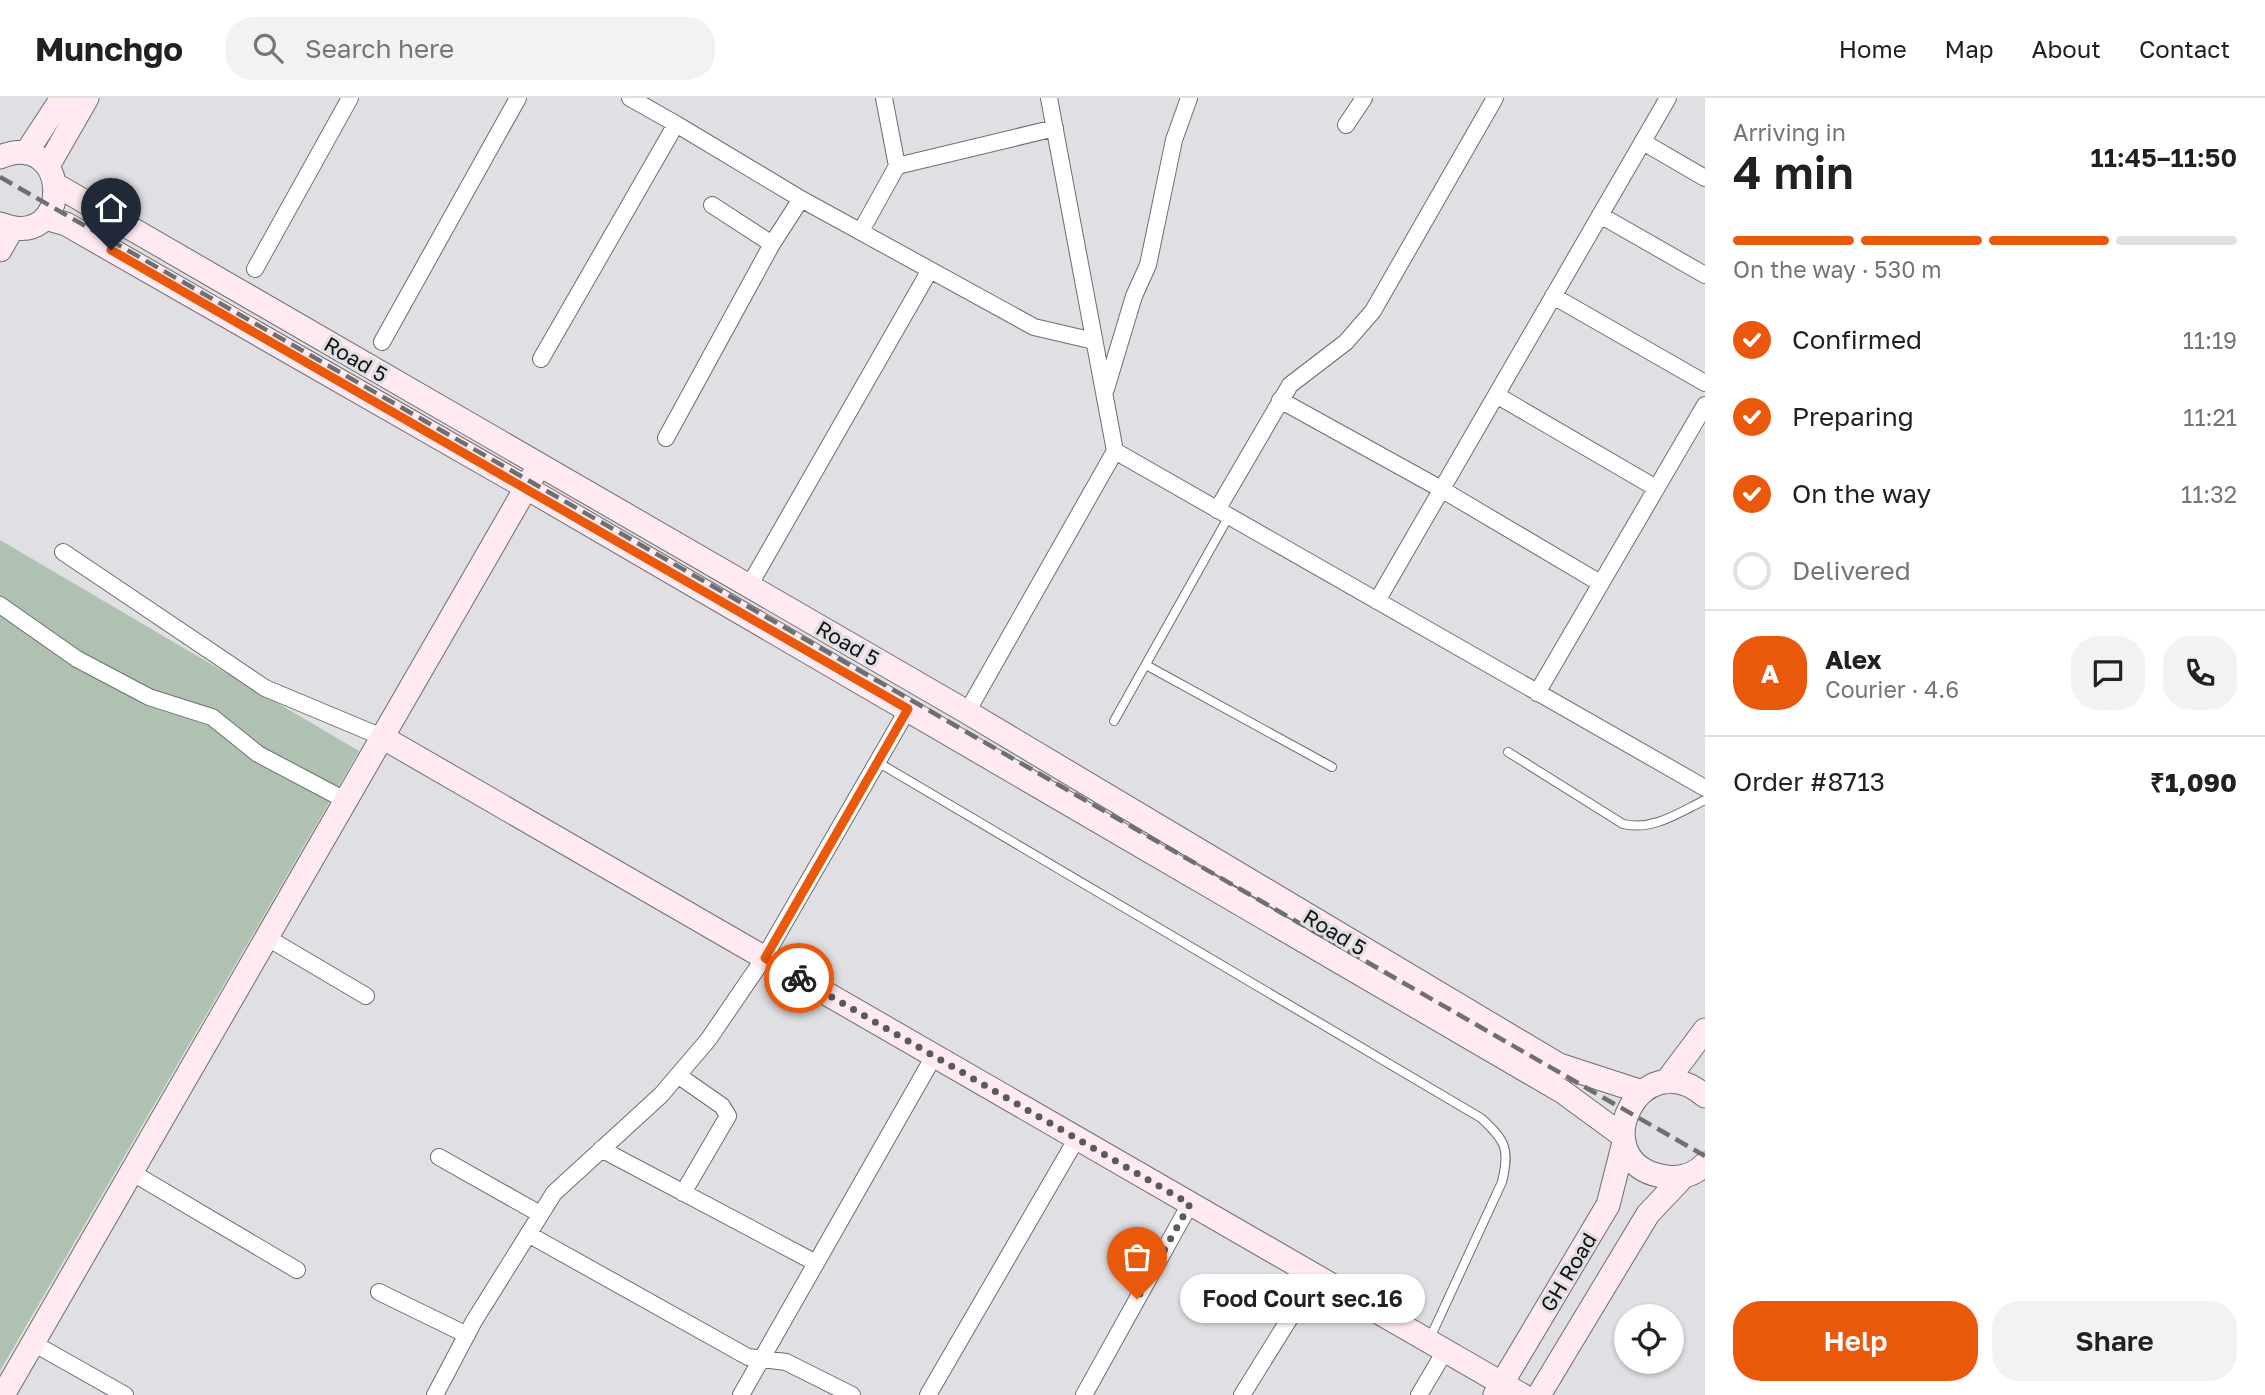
<!DOCTYPE html>
<html lang="en">
<head>
<meta charset="utf-8">
<style>
  body { margin:0; font-family:"Golos Text",sans-serif; background:#f2f2f2; color:#202124; height:100vh; display:flex; flex-direction:column; font-size:26px; white-space:nowrap }
  * { box-sizing:border-box; margin:0 }
  p { font-size:23px; color:#757577 }
  .icon { flex:none; width:38px; height:38px; fill:none; stroke:currentColor; stroke-width:2; stroke-linecap:round; stroke-linejoin:round }
  .map { position:relative; flex:1; overflow:hidden }
  .panel { display:flex; flex-direction:column; background:#fff; width:560px }
  .panel>* { flex:none }
  .fabs { position:absolute; left:1614px; top:1206px; display:grid; gap:14px }
  .fabs a { display:grid; place-items:center; width:70px; height:70px; border-radius:50%; background:#fff; box-shadow:0 2px 5px #0004; font-size:35px }
  .pin { position:absolute; display:grid; place-items:center; width:60px; height:60px; color:#fff; margin:-72px -30px; border-radius:50% 50% 50% 0; rotate:-45deg; box-shadow:0 0 7px #0007 }
  .pin .icon { rotate:45deg }
  .courier { position:absolute; display:grid; place-items:center; width:70px; height:70px; margin:-35px; border:5px solid #ea580c; border-radius:50%; background:#fff; color:#222; box-shadow:0 2px 9px #0007 }
  .bubble { position:absolute; height:49px; border-radius:24px; background:#fff; box-shadow:0 2px 5px #0004; font-size:23px; font-weight:600; line-height:49px; text-align:center }
  .headline em { font-style:normal; font-weight:600 }
  .headline div { display:flex; flex-direction:column-reverse }
  .headline { display:flex; align-items:center; justify-content:space-between; height:119px; padding:0 28px }
  h1 { font-size:46px; font-weight:600; line-height:52px }
  .bar { display:grid; grid-template-columns:repeat(4,1fr); gap:10px 7px; align-content:center; height:84px; padding:0 28px }
  .bar i { height:9px; border-radius:5px; background:#e0e0e0 }
  .bar .on { background:#ea580c }
  .bar p { grid-column:span 4 }
  .line { display:flex; align-items:center; gap:18px; padding:0 28px; border-top:2px solid #e0e0e0 }
  .line div { flex:1 }
  .round { display:grid; place-items:center; flex:none; width:74px; height:74px; border-radius:28px; background:#f2f2f2 }
  ol { padding:0 28px; list-style:none }
  li { display:flex; align-items:center; gap:21px; height:77px }
  li p { margin-inline-start:auto }
  li .icon { padding:7px; border-radius:50%; background:#ea580c; color:#fff; stroke-width:4 }
  li:last-child { color:#757577 }
  li i { width:38px; height:38px; border:4px solid #e0e0e0; border-radius:50% }
  .action { display:flex; gap:14px; margin-top:auto; padding:14px 28px }
  .action a { flex:1; height:80px; border-radius:28px; background:#ea580c; color:#fff; font-size:28px; font-weight:600; line-height:80px; text-align:center }
  .action a+a { background:#f2f2f2; color:#202124 }
  header { display:flex; align-items:center; gap:42px; box-sizing:border-box; height:98px; padding:0 35px; background:#fff; border-bottom:2px solid #e0e0e0 }
  header strong { font-size:33px }
  nav { display:flex; gap:38px; margin-inline-start:auto; font-size:24px }
  .search { width:490px; height:63px; background:#f2f2f2; display:flex; align-items:center; gap:18px; box-sizing:border-box; padding:0 24px; border-radius:28px; color:#757577; font-size:26px }
  main { display:flex; flex:1; min-height:0 }
  .map>svg:first-child { display:block }
</style>
</head>
<body>
<header>
<strong>Munchgo</strong>
<div class="search"><svg class="icon" aria-label="search" viewBox="0 0 24 24"><circle cx="10" cy="10" r="6"/><path d="M15 15l6 6"/></svg>Search here</div>
<nav><a>Home</a><a>Map</a><a>About</a><a>Contact</a></nav>
</header>
<main>
<div class="map">
<svg width="1705" height="1297" viewBox="0 0 1705 1297">
  <rect width="100%" height="100%" fill="#e0e0e4"/>
  <path fill="#afc2b2" d="M 0,442 L 359,653 L 0,1273 Z"/>
  <g fill="none" stroke-linecap="round" stroke-linejoin="round">
    <g stroke="#6d6d70" stroke-width="10">
      <path id="lane" d="M 1146,567 L 1332,669
        M 1114,623 L 1229,418
        M 1508,654 L 1623,726 C 1653,733 1678,715 1705,702
        M 879,665 L 1481,1020 C 1506,1043 1510,1051 1502,1084 L 1430,1240"/>
    </g>
    <g stroke="#6d6d70" stroke-width="18">
      <path id="street" d="M 1346,27 L 1364,0
        M 1643,44 L 1705,80
        M 897,68 L 1055,30
        M 801,101 L 1034,229 L 1094,243
        M 712,107 L 772,146
        M 1600,117 L 1705,177
        M 861,133 L 897,68 L 884,0
        M 255,171 L 350,0
        M 1553,198 L 1705,285
        M 382,244 L 518,0
        M 541,261 L 676,26 L 630,0
        M 1106,291 L 1134,198 L 1148,167 L 1174,42 L 1189,0
        M 1498,298 L 1656,390
        M 1280,302 L 1441,391 L 1600,485
        M 666,340 L 772,146 L 801,101 L 676,26
        M 1115,353 L 1705,690
        M 1217,412 L 1290,287 L 1346,244 L 1373,213 L 1495,0
        M 63,454 L 265,590 L 382,639
        M 749,488 L 930,172
        M 1377,503 L 1668,0
        M 0,507 L 77,561 L 149,599 L 212,619 L 258,656 L 345,702
        M 1537,595 L 1705,307
        M 967,614 L 1115,353 L 1049,0
        M 266,839 L 366,898
        M 679,978 L 722,1008 L 728,1018 L 683,1095
        M 601,1051 L 816,1165
        M 439,1059 L 540,1116
        M 131,1074 L 297,1172
        M 528,1136 L 748,1259 L 786,1264 L 852,1297
        M 379,1194 L 467,1237
        M 33,1245 L 125,1297
        M 435,1297 L 474,1223 L 554,1095 L 661,997 L 708,942 L 764,860 L 908,611
        M 741,1297 L 934,958
        M 928,1297 L 1077,1040
        M 1084,1297 L 1190,1106
        M 1242,1297 L 1316,1178
        M 1419,1297 L 1445,1253"/>
    </g>
    <g stroke="#6d6d70" stroke-width="25">
      <path id="secondary" d="M 26,55 L 62,0
        M 0,59 C 71,29 75,155 0,126
        M 48,68 L 87,0
        M 56,87 L 967,614 L 1559,967 L 1642,994
        M 45,120 L 66,126 L 525,389 L 1563,994 L 1623,1038
        M 0,152 L 12,131
        M 382,639 L 1522,1297
        M 1666,984 L 1705,932
        M 1705,998 C 1640,942 1583,1062 1661,1078 C 1677,1082 1693,1078 1705,1066
        M 3,1297 L 534,376
        M 1495,1297 L 1608,1107 L 1624,1044
        M 1539,1297 L 1648,1116 L 1684,1078"/>
    </g>
    <use href="#lane" stroke="#fff" stroke-width="8"/>
    <use href="#street" stroke="#fff" stroke-width="16"/>
    <use href="#secondary" stroke="#feeaf0" stroke-width="23"/>
    <path stroke="#6f6f71" stroke-width="4.5" stroke-dasharray="14 7" stroke-linecap="butt" d="M 0,79 L 1705,1058"/>
  </g>
  <g fill="none" stroke-linecap="round" stroke-linejoin="round">
    <path stroke="#5a5a5c" stroke-width="7" stroke-dasharray="0 12.6" d="M 799,880 L 1190,1106 L 1137,1201"/>
    <path stroke="#ea580c" stroke-width="9" d="M 111,152 L 908,611 L 765,860 L 799,880"/>
  </g>
  <g text-anchor="middle" dominant-baseline="central" stroke-width="6" stroke-linejoin="round" paint-order="stroke">
    <g font-size="21" fill="#121213" stroke="#e0e0e4">
      <text transform="translate(356 261) rotate(30)">Road 5</text>
      <text transform="translate(848 545) rotate(30)">Road 5</text>
      <text transform="translate(1335 834) rotate(31)">Road 5</text>
      <text transform="translate(1568 1174) rotate(-59)">GH Road</text>
    </g>
  </g>
</svg>
<div class="fabs">
<a><svg class="icon" aria-label="locate" viewBox="0 0 24 24"><circle cx="12" cy="12" r="6"/><path d="M12 2v4M12 18v4M2 12h4M18 12h4"/></svg></a>
</div>
<div class="pin" style="left:1137px;top:1201px;background:#ea580c"><svg class="icon" aria-label="bag" viewBox="0 0 24 24"><path d="M5 8h14l-1 12H6zM9 8a3 3 0 0 1 6 0"/></svg></div>
<div class="pin" style="left:111px;top:152px;background:#1f2937"><svg class="icon" aria-label="home" viewBox="0 0 24 24"><path d="M3 11l9-7 9 7M6 9v11h12V9"/></svg></div>
<div class="courier" style="left:799px;top:880px"><svg class="icon" aria-label="bike" viewBox="0 0 24 24"><circle cx="6" cy="16" r="4"/><circle cx="18" cy="16" r="4"/><path d="M6 16l4-8h5l3 8M10 8l3 8H6M13 5h3"/></svg></div>
<div class="bubble" style="left:1180px;top:1176px;width:245px">Food Court sec.16</div>
</div>
<section class="panel">
<div class="headline"><div><h1>4 min</h1><p>Arriving in</p></div><em>11:45–11:50</em></div>
<div class="bar"><i class="on"></i><i class="on"></i><i class="on"></i><i></i><p>On the way · 530 m</p></div>
<ol>
<li><svg class="icon" aria-label="check" viewBox="0 0 24 24"><path d="M5 12l5 5 9-10"/></svg>Confirmed<p>11:19</p></li>
<li><svg class="icon" aria-label="check" viewBox="0 0 24 24"><path d="M5 12l5 5 9-10"/></svg>Preparing<p>11:21</p></li>
<li><svg class="icon" aria-label="check" viewBox="0 0 24 24"><path d="M5 12l5 5 9-10"/></svg>On the way<p>11:32</p></li>
<li><i></i>Delivered</li>
</ol>
<div class="line" style="height:126px"><b class="round" style="background:#ea580c;color:#fff">A</b><div><b>Alex</b><p>Courier · 4.6</p></div><a class="round"><svg class="icon" aria-label="chat" viewBox="0 0 24 24"><path d="M4 5h16v11H9l-5 4z"/></svg></a><a class="round"><svg class="icon" aria-label="phone" viewBox="0 0 24 24"><path d="M5 4h4l2 5-3 2q2 4 5 5l2-3 5 2v4C11 20 4 13 5 4z"/></svg></a></div>
<div class="line" style="height:91px"><div>Order #8713</div><b>₹1,090</b></div>
<div class="action"><a>Help</a><a>Share</a></div>
</section>
</main>
</body>
</html>
